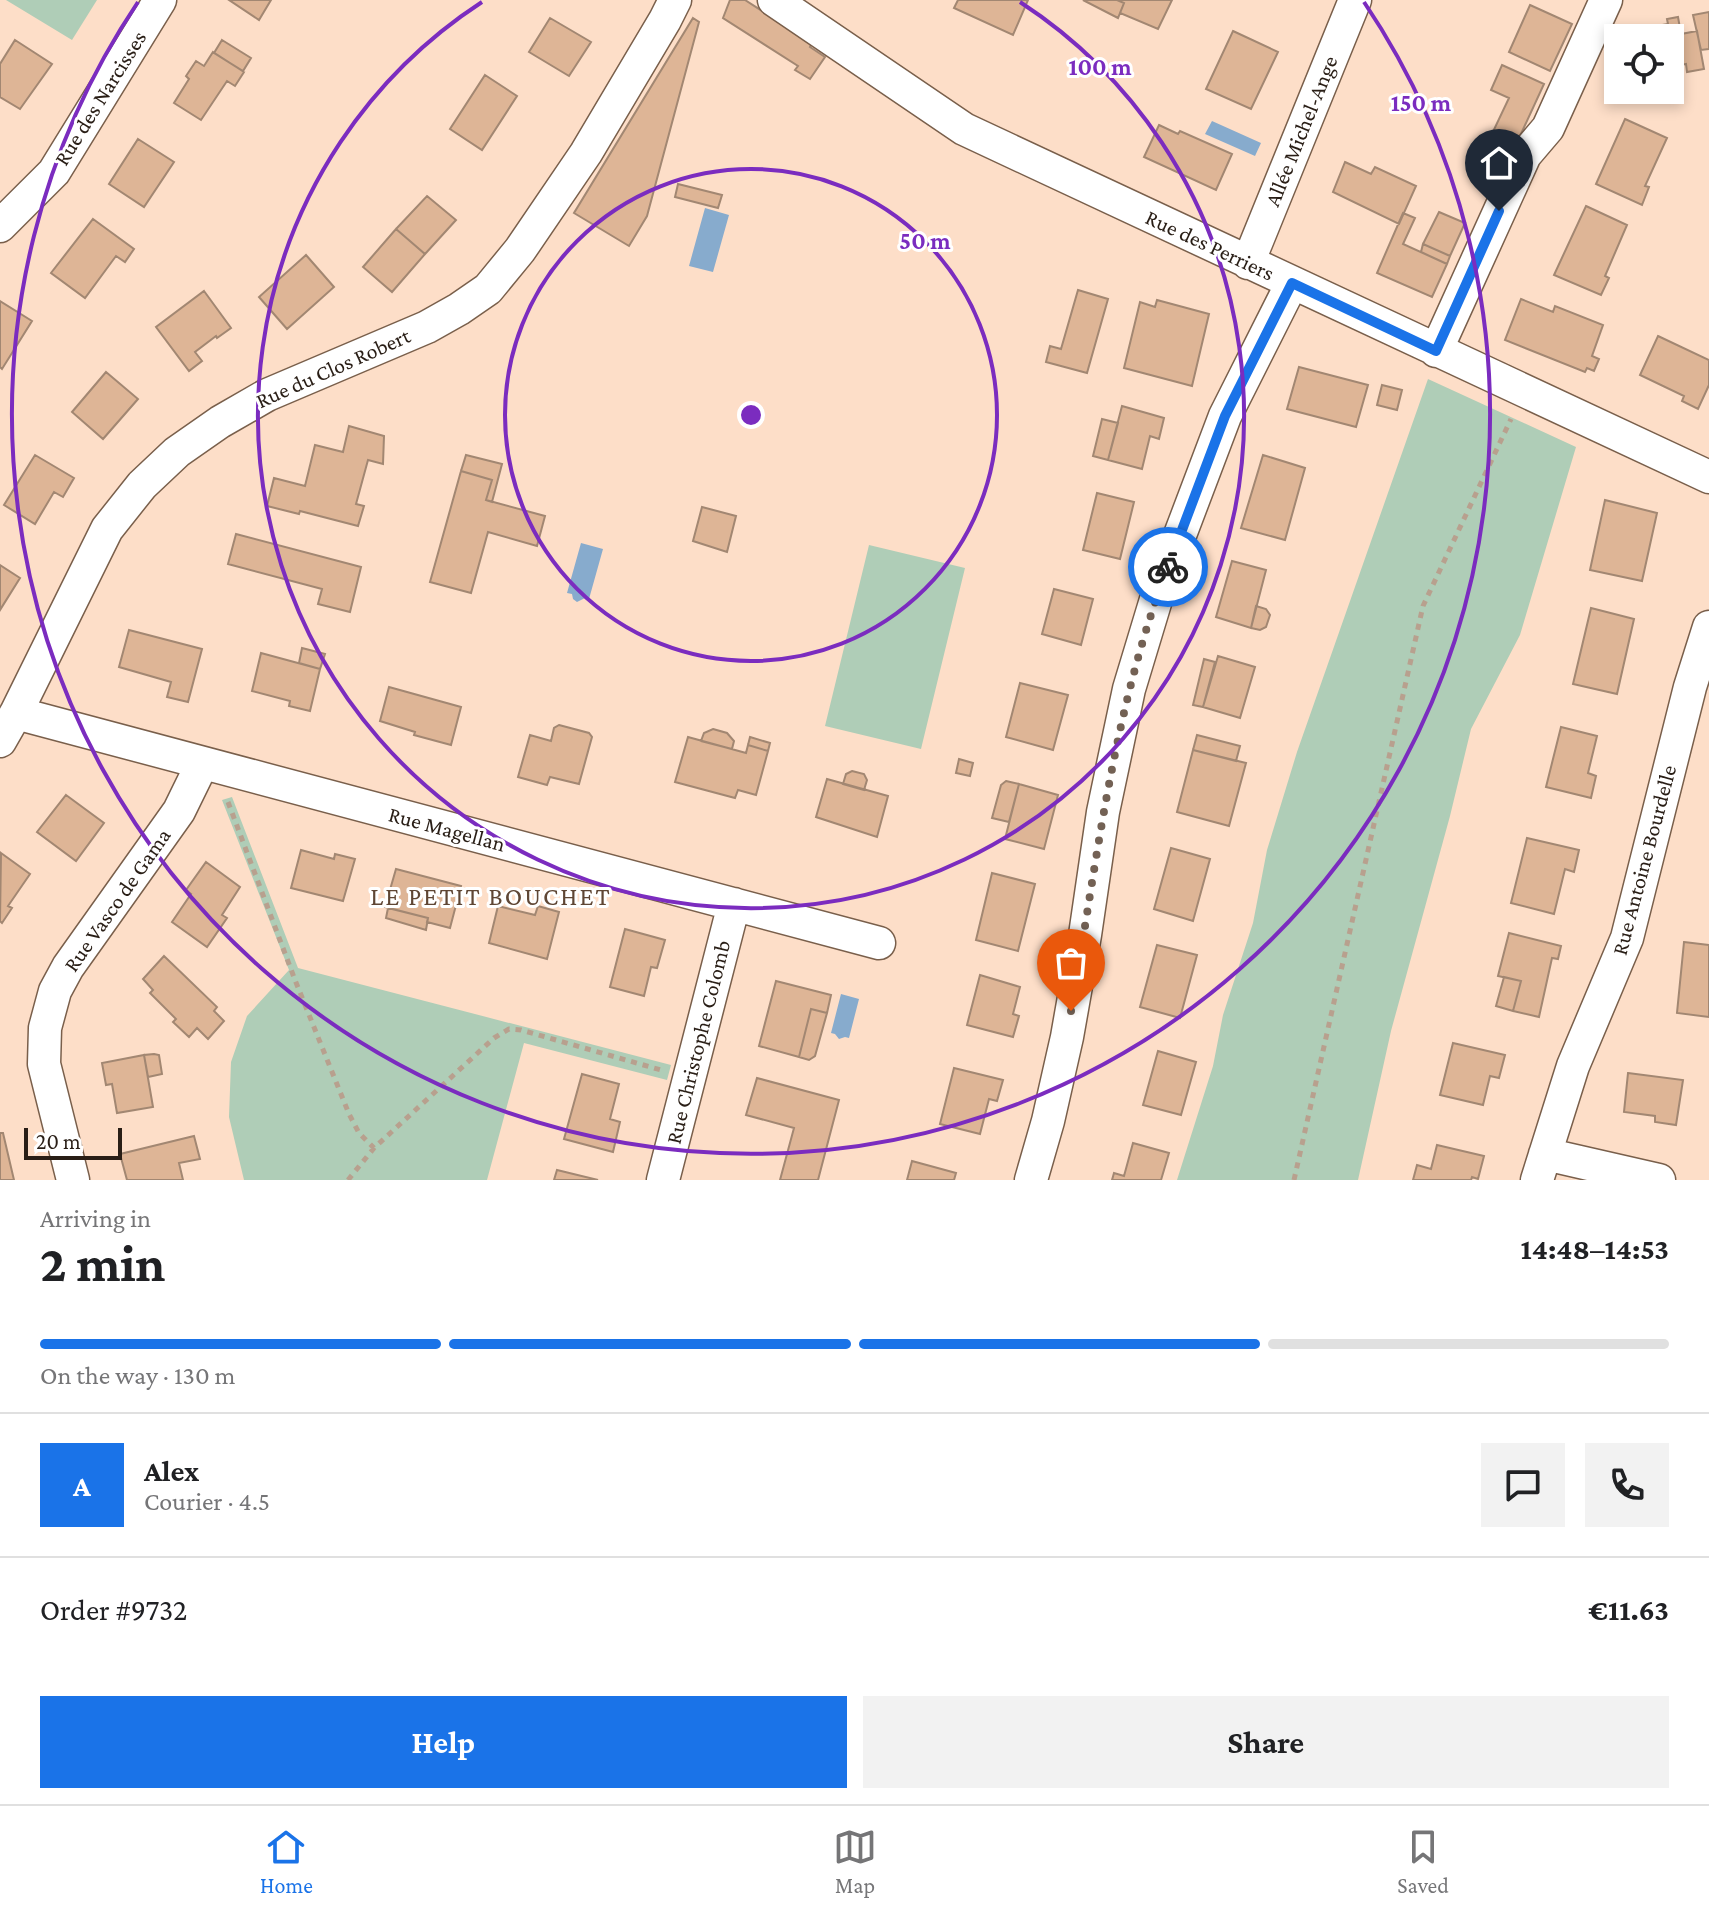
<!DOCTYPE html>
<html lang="en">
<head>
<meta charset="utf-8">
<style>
  body { margin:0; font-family:"Crimson Pro",serif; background:#f2f2f2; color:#202124; height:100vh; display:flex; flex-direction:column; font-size:30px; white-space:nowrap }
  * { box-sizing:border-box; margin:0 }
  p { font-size:26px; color:#757577 }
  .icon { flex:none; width:44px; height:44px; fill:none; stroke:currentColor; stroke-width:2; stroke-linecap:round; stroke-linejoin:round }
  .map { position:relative; height:1180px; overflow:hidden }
  .panel { display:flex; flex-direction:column; background:#fff; flex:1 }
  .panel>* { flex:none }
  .buttons { position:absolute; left:1604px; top:24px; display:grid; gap:16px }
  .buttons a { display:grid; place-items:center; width:80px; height:80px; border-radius:0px; background:#fff; box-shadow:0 4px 12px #0003; font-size:40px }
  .scale { position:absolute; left:24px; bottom:20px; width:98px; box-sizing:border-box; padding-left:8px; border:4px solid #291e16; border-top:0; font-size:22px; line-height:28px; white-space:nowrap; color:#291e16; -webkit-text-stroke:6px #fff; paint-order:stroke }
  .pin { position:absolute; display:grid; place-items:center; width:68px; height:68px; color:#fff; margin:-82px -34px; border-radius:50% 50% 50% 0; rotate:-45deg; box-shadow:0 0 8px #0007 }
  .pin .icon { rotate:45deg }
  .courier { position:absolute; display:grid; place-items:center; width:80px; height:80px; margin:-40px; border:6px solid #1a73e8; border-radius:50%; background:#fff; color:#222; box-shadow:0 2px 10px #0007 }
  .overview em { font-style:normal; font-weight:700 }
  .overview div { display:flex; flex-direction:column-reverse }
  .overview { display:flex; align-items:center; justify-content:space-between; height:136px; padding:0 40px }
  h1 { font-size:52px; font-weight:700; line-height:60px }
  .bar { display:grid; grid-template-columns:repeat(4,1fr); gap:12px 8px; align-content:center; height:96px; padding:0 40px }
  .bar i { height:10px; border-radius:6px; background:#e0e0e0 }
  .bar .selected { background:#1a73e8 }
  .bar p { grid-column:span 4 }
  .line { display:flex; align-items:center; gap:20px; padding:0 40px; border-top:2px solid #e0e0e0 }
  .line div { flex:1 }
  .round { display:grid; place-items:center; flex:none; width:84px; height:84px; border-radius:0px; background:#f2f2f2 }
  .action { display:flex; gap:16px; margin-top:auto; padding:16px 40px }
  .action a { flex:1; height:92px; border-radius:0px; background:#1a73e8; color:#fff; font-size:32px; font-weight:700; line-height:92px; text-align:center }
  .action a+a { background:#f2f2f2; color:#202124 }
  .tab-bar { display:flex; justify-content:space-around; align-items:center; height:112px; border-top:2px solid #e0e0e0; background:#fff; font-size:22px; color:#757577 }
  .tab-bar a { display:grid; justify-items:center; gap:4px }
  .tab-bar .selected { color:#1a73e8 }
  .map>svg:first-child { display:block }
</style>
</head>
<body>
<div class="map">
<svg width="1709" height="1180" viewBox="0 0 1709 1180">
  <rect width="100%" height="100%" fill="#fddec8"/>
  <path fill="#afcdb7" d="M 6,0 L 97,0 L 72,40 Z
    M 1428,379 L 1576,447 L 1520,635 L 1471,729 L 1450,816 L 1391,1031 L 1358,1180 L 1177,1180 L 1213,1066 L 1223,1015 L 1253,923 L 1267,850 L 1297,752 Z
    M 869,545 L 965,568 L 921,749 L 825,726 Z
    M 232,797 L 298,968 L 671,1065 L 667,1080 L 524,1043 L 487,1180 L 244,1180 L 229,1117 L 231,1062 L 247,1016 L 289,970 L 222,800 Z"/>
  <path fill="#87abcd" d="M 1212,121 L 1261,143 L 1255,156 L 1205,134 Z
    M 705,208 L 729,215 L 713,272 L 689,266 Z
    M 581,543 L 603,549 L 589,599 L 585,598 L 577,602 L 573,599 L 572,594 L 567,593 Z
    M 841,994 L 859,999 L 849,1038 L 845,1037 L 839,1039 L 835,1034 L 831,1033 Z"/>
  <path fill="#deb596" stroke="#a28772" stroke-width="2" d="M 229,0 L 271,0 L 259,20 Z
    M 730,0 L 745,0 L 812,43 L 810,47 L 825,57 L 810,79 L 795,70 L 798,66 L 723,18 Z
    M 958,0 L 1028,0 L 1013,35 L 954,8 Z
    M 1083,0 L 1117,0 L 1124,3 L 1118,18 Z
    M 1117,0 L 1172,0 L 1158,29 L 1120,13 L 1124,3 Z
    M 1530,5 L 1572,24 L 1550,71 L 1509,52 Z
    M 1709,12 L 1709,49 L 1701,50 L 1693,15 Z
    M 1678,17 L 1681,34 L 1697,31 L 1704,69 L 1687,72 L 1686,64 L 1670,67 L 1670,38 L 1647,38 L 1645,28 L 1668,24 L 1667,19 Z
    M 550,18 L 591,42 L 569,76 L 529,52 Z
    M 693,18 L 699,22 L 647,216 L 629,246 L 574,213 Z
    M 1233,31 L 1278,52 L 1251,109 L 1206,89 Z
    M 15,40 L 52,64 L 20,109 L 0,97 L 0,64 Z
    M 222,40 L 251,58 L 243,71 L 214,53 Z
    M 213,52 L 244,72 L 235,86 L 227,81 L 201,120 L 174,103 L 189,79 L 186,76 L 196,61 L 204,66 Z
    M 1502,65 L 1544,84 L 1514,149 L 1490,138 L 1509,98 L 1491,90 Z
    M 485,75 L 517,96 L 482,150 L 450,129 Z
    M 1625,119 L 1667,138 L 1645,186 L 1649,187 L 1642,205 L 1596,184 Z
    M 1159,125 L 1178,134 L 1180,131 L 1232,154 L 1216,190 L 1144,157 Z
    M 138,139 L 174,162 L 144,207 L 109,184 Z
    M 1345,162 L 1371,174 L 1375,167 L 1416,186 L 1399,224 L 1333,192 Z
    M 678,184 L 722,195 L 718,208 L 675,197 Z
    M 427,196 L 456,220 L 425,254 L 396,229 Z
    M 1586,206 L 1627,225 L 1605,276 L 1609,278 L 1601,295 L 1554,275 Z
    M 1439,212 L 1465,223 L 1450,256 L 1423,244 Z
    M 1403,213 L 1415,218 L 1403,244 L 1447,264 L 1432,297 L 1377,273 Z
    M 93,219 L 134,249 L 125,262 L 116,256 L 85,298 L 51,273 Z
    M 396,229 L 425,254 L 392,292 L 363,267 Z
    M 1423,244 L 1450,256 L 1447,264 L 1421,252 Z
    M 306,255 L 334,287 L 287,329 L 259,297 Z
    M 1078,290 L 1108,299 L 1087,373 L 1046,362 L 1050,346 L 1061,349 Z
    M 204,291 L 231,328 L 217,338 L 216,336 L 195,352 L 202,361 L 189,371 L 156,327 Z
    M 1521,299 L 1553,312 L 1555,306 L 1603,325 L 1592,356 L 1599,359 L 1594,371 L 1587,368 L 1585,372 L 1505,340 Z
    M 1157,300 L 1209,314 L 1192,386 L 1124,368 L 1140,302 L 1155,307 Z
    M 0,301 L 32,321 L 2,369 L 0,367 Z
    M 1658,336 L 1709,360 L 1709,385 L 1698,409 L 1682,401 L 1684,396 L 1640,375 Z
    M 1299,367 L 1368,385 L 1356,427 L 1287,409 Z
    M 106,372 L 138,399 L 103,439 L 72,412 Z
    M 1382,385 L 1402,390 L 1397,410 L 1377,405 Z
    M 1122,406 L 1164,418 L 1159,439 L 1150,436 L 1142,469 L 1108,460 Z
    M 1102,419 L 1118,423 L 1108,460 L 1093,456 Z
    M 349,426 L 384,436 L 383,464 L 368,460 L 356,504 L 364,506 L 358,526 L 300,511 L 299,514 L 267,506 L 274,478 L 305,486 L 315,445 L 343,452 Z
    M 35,455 L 74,478 L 63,497 L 54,492 L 35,524 L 4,505 Z
    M 466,455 L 502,464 L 492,502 L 486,500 L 492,480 L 461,471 Z
    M 1263,455 L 1305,468 L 1285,540 L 1241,528 Z
    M 461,471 L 492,480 L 486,500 L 545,516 L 537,546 L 488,532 L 471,593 L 430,582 Z
    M 1097,493 L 1134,502 L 1120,559 L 1083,550 Z
    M 1605,500 L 1657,513 L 1642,581 L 1590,570 Z
    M 702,507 L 736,516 L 727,552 L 693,541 Z
    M 236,534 L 361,567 L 350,612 L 318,604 L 322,589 L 228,564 Z
    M 1232,561 L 1266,570 L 1251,628 L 1216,617 Z
    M 0,565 L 20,578 L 0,610 Z
    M 1054,589 L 1093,599 L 1081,645 L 1042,634 Z
    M 1256,606 L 1266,609 L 1270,615 L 1266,627 L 1260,630 L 1251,628 Z
    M 1591,608 L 1634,619 L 1617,694 L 1573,684 Z
    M 129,630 L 202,649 L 188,702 L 167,697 L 171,682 L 119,667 Z
    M 302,648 L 325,654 L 320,669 L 299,663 Z
    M 261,653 L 320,669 L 310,711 L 289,706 L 290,701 L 252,691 Z
    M 1218,656 L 1255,667 L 1240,718 L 1203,707 Z
    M 1204,659 L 1215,662 L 1203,707 L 1193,705 Z
    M 1020,683 L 1068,695 L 1053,750 L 1006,737 Z
    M 389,687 L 461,707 L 451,745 L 414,735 L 415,732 L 380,721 Z
    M 559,725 L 589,733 L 592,737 L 579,784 L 550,777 L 547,785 L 518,777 L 530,735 L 551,741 L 554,728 Z
    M 1561,727 L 1597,736 L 1588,773 L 1596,776 L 1591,798 L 1546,787 Z
    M 713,729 L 727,733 L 734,741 L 732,749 L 701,741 L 704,733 Z
    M 1197,735 L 1240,746 L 1236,761 L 1193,750 Z
    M 688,737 L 746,753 L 748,745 L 768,751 L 756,795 L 738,790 L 735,798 L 675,782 Z
    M 750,737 L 770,743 L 768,751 L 748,745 Z
    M 1193,750 L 1246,763 L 1229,826 L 1177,812 Z
    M 959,759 L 973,763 L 970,776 L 956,773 Z
    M 852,771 L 864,774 L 867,780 L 864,790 L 843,784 L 846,774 Z
    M 827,779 L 888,796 L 877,837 L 816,817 Z
    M 1006,781 L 1019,784 L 1009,822 L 992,818 L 1001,785 Z
    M 1019,784 L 1058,795 L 1044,849 L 1005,839 Z
    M 66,795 L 104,823 L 76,861 L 37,832 Z
    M 1527,838 L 1579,850 L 1574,872 L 1565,869 L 1554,914 L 1511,903 Z
    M 1171,848 L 1210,859 L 1193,921 L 1154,909 Z
    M 301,850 L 334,859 L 335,854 L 355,859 L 343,901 L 291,888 Z
    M 1,853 L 30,874 L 8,906 L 12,908 L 2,923 L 0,921 Z
    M 206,862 L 240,887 L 222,915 L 227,918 L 207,947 L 172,922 L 191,894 L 186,890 Z
    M 396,869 L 461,886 L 450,928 L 427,922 L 428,918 L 385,907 Z
    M 992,873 L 1035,884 L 1018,951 L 976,940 Z
    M 498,906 L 535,915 L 538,906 L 559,912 L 547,959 L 489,943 Z
    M 388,908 L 428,918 L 426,930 L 386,918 Z
    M 625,929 L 665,940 L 657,968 L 651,967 L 644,996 L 610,987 Z
    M 1509,933 L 1561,946 L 1558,959 L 1552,958 L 1539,1017 L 1513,1011 L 1521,981 L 1498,976 Z
    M 1684,942 L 1709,945 L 1709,1017 L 1677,1013 Z
    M 1157,945 L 1197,955 L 1180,1018 L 1140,1007 Z
    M 164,956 L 217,1007 L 214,1011 L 224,1021 L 208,1039 L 197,1028 L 189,1037 L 173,1022 L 176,1019 L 150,993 L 153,990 L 143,979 Z
    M 980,975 L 1020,987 L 1013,1014 L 1019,1016 L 1013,1037 L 967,1025 Z
    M 1504,977 L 1521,981 L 1513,1011 L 1496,1006 Z
    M 776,981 L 831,995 L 827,1013 L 811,1009 L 799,1057 L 759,1046 Z
    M 811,1009 L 827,1013 L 815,1056 L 809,1060 L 799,1057 Z
    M 1453,1043 L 1505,1055 L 1499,1078 L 1490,1076 L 1483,1105 L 1440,1095 Z
    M 1158,1051 L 1196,1062 L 1181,1115 L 1143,1105 Z
    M 154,1054 L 159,1055 L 162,1074 L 148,1077 L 144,1055 Z
    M 144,1055 L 153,1107 L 117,1113 L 112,1084 L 106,1085 L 102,1063 Z
    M 954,1068 L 1003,1080 L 997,1101 L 989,1099 L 980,1134 L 940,1124 Z
    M 1628,1073 L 1683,1080 L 1676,1125 L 1655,1122 L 1655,1116 L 1624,1112 Z
    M 582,1074 L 619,1084 L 610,1119 L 620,1122 L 613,1152 L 564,1139 Z
    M 757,1078 L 839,1100 L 818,1180 L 780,1180 L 794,1128 L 746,1115 Z
    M 0,1133 L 3,1133 L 14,1180 L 0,1180 Z
    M 194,1136 L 200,1159 L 179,1163 L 183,1180 L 127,1180 L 120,1154 Z
    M 1133,1143 L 1169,1153 L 1161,1180 L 1112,1180 L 1114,1173 L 1124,1176 Z
    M 1437,1145 L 1484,1156 L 1478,1179 L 1472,1177 L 1471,1180 L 1413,1180 L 1417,1165 L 1431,1169 Z
    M 912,1161 L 956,1173 L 954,1180 L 907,1180 Z
    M 557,1170 L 598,1180 L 554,1180 Z"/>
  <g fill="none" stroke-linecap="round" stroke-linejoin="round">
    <g stroke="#795f4b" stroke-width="35">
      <path id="minor" d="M 774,0 L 964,129 L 1709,477
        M 0,226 L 54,172 L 160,0
        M 1248,263 L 1355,0
        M 1436,351 L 1525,155 L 1548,128 L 1606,0
        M 16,713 L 879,943
        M 0,741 L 16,713 L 107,529 L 142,485 L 177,452 L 220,422 L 267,395 L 427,327 L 459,309 L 488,289 L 520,250 L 586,153 L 665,20 L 675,0
        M 1545,1154 L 1659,1180
        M 73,1180 L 44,1064 L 45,1028 L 55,991 L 68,967 L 179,811 L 202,764
        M 663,1180 L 734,904
        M 1031,1180 L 1048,1121 L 1067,1037 L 1085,935 L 1103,812 L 1129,689 L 1158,593 L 1225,416 L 1292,283
        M 1537,1180 L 1573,1066 L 1627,938 L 1690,687 L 1709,627"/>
    </g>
    <path stroke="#b8a08e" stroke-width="5" stroke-dasharray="6 6" stroke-linecap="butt" d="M 228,802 L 295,980 L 349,1114 L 359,1133 L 374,1148
      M 348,1180 L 374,1148 L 494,1038 L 509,1029 L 521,1030 L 661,1070
      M 1294,1180 L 1423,606 L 1511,419"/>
    <use href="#minor" stroke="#fff" stroke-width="32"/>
  </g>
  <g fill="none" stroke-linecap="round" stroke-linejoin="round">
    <path stroke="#736154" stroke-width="8" stroke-dasharray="0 14.4" d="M 1071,1011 C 1097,862 1113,709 1168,567"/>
    <path stroke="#1a73e8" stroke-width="10" d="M 1168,567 L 1225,416 L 1292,283 L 1436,351 L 1499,211"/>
  </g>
  <g fill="none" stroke="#7b2cbf" stroke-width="4">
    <circle cx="751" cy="415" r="246"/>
    <path d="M1020 2A493 493 0 1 1 482 2"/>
    <path d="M1364 2A739 739 0 1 1 138 2"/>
  </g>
  <g text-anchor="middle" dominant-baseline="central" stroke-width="6" stroke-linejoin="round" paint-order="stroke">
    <g font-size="22" fill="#291e16" stroke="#fff">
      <text transform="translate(100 98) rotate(-58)">Rue des Narcisses</text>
      <text transform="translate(1301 131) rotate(-68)">Allée Michel-Ange</text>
      <text transform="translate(1210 245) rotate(25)">Rue des Perriers</text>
      <text transform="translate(333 368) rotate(-24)">Rue du Clos Robert</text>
      <text transform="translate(447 829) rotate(15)">Rue Magellan</text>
      <text transform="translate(1644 860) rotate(-75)">Rue Antoine Bourdelle</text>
      <text transform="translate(117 900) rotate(-55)">Rue Vasco de Gama</text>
      <text transform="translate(698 1042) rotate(-76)">Rue Christophe Colomb</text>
    </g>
    <g font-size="26" letter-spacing="2" fill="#5f4634" stroke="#fff">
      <text x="491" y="896">LE PETIT BOUCHET</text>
    </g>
  </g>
  <circle cx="751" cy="415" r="12" fill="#7b2cbf" stroke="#fff" stroke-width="4"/>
  <g font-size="24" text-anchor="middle" font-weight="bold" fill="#7b2cbf" stroke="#fff" stroke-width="6" stroke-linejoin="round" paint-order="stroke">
    <text x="1100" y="75">100 m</text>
    <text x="1421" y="111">150 m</text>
    <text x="925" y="249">50 m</text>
  </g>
</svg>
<div class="buttons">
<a><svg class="icon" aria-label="locate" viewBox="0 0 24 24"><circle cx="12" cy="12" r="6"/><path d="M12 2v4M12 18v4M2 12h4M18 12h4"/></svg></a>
</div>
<div class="scale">20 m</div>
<div class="pin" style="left:1071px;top:1011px;background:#ea580c"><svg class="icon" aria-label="bag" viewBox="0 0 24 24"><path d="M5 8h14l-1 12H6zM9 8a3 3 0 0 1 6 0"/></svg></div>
<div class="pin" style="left:1499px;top:211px;background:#1f2937"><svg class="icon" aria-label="home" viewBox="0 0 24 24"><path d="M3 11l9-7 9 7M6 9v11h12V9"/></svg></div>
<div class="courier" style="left:1168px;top:567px"><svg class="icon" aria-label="bike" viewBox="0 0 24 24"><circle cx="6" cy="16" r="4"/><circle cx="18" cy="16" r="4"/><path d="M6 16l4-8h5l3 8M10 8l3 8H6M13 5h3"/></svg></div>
</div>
<section class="panel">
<div class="overview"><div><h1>2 min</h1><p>Arriving in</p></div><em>14:48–14:53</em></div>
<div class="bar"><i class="selected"></i><i class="selected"></i><i class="selected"></i><i></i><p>On the way · 130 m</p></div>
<div class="line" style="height:144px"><b class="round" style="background:#1a73e8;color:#fff">A</b><div><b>Alex</b><p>Courier · 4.5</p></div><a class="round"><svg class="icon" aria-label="chat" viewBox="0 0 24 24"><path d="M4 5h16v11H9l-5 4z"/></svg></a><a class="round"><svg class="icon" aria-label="phone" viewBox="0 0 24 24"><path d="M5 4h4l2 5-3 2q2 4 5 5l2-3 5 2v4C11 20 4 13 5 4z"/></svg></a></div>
<div class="line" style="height:104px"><div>Order #9732</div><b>€11.63</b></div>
<div class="action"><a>Help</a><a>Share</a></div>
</section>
<nav class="tab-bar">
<a class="selected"><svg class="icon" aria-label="home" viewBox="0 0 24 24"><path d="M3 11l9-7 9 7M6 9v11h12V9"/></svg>Home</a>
<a><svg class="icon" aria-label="map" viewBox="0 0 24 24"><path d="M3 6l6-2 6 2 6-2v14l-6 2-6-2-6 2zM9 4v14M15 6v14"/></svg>Map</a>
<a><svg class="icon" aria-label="saved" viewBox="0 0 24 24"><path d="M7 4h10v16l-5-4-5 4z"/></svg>Saved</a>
</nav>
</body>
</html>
